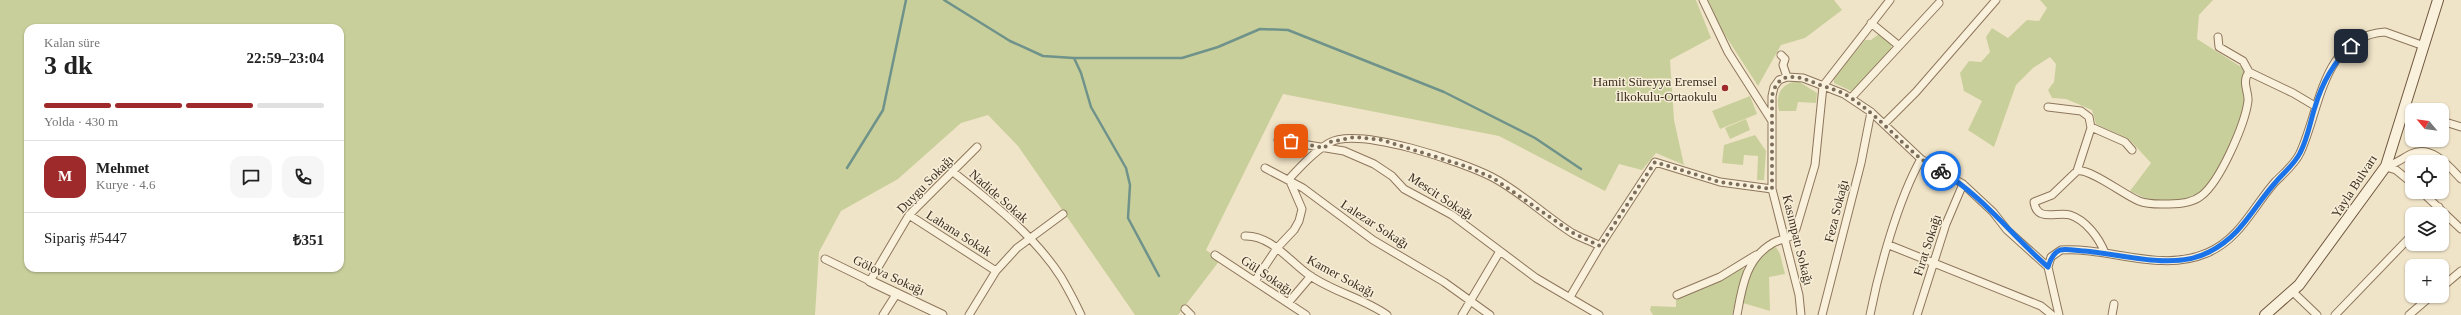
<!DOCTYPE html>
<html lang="tr">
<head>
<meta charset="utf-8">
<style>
  body { margin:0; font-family:Georgia,serif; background:#f6f6f6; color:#222; height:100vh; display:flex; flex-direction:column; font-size:15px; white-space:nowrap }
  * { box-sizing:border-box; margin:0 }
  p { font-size:13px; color:#767676 }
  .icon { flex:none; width:22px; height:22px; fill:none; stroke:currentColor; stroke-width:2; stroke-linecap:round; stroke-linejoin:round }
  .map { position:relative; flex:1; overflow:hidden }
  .sheet { position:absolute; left:24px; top:24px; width:320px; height:248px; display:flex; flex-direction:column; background:#fff; border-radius:12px; box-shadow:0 1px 3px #0004 }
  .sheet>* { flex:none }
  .needle { width:26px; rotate:299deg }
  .tools { position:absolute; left:2405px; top:103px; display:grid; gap:8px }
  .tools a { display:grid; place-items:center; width:44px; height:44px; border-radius:8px; background:#fff; box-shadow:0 1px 3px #0004; font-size:20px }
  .pin { position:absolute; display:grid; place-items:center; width:34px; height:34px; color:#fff; margin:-17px; border-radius:8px; box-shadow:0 2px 6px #0006 }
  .courier { position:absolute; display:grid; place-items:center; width:40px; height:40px; margin:-20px; border:3px solid #1a73e8; border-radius:50%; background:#fff; color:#222; box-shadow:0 1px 5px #0007 }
  .headline em { font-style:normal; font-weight:800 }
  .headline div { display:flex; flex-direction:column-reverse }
  .headline { display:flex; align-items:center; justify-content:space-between; height:68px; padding:0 20px }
  h1 { font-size:26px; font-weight:800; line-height:30px }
  .bar { display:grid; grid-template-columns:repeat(4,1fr); gap:6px 4px; align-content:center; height:48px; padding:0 20px }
  .bar i { height:5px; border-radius:3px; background:#e0e0e0 }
  .bar .selected { background:#9e2a2b }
  .bar p { grid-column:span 4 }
  .line { display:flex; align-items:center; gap:10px; padding:0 20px; border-top:1px solid #e0e0e0 }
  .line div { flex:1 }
  .round { display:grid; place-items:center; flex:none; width:42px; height:42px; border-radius:12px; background:#f6f6f6 }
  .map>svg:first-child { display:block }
</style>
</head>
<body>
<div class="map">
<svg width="2461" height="315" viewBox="0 0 2461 315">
  <rect width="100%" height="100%" fill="#f0e4c8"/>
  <path fill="#c9cf9b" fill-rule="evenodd" d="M 0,0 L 1696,0 L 1711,38 L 1670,60 L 1674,120 L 1684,165 L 1656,153 L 1642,170 L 1619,164 L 1605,191 L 1499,136 L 1283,94 L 1206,250 L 1220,260 L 1178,315 L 1135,315 L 1018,146 L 988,115 L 961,123 L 898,179 L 841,211 L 819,252 L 815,315 L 0,315 ZM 28,28 L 340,28 L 340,268 L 28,268 Z
    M 1708,0 L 1834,0 L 1842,10 L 1805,38 L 1781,45 L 1758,86 L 1723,32 Z
    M 2040,0 L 2213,0 L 2199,15 L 2197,39 L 2249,72 L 2246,111 L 2211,185 L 2193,201 L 2158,204 L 2130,191 L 2151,163 L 2129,139 L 2096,124 L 2092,110 L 2066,99 L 2052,98 L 2048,90 L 2054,82 L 2056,64 L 2050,57 L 2033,68 L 2016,85 L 1994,147 L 1968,130 L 1982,101 L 1964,91 L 1960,73 L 1969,61 L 1981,62 L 1990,52 L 1986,37 L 1992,28 L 2008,38 L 2027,20 L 2039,21 L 2047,8 Z
    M 1879,34 L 1892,43 L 1891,49 L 1855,89 L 1851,91 L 1834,83 L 1834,78 L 1865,40 L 1871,40 Z
    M 1798,81 L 1817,93 L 1816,103 L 1798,102 L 1796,111 L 1779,111 C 1775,95 1781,83 1798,81 Z
    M 1750,96 L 1757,114 L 1720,129 L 1712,111 Z
    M 1746,119 L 1750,130 L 1730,139 L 1725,128 Z
    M 1755,135 L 1766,151 L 1764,180 L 1757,180 L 1758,156 L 1744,155 L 1743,165 L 1722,163 L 1724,145 Z
    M 1776,247 L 1780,254 L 1785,274 L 1769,277 L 1770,311 L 1743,303 C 1748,284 1752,252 1776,247 Z
    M 1741,266 L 1744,269 L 1732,315 L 1653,315 L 1650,310 L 1651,306 L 1676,307 L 1676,300 L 1718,282 Z"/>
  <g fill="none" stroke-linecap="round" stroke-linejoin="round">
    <path stroke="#6f938a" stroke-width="2.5" d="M 944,0 L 1010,41 L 1043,56 L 1074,58 L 1182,58 L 1218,47 L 1260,29 L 1288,30 L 1444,92 L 1535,138 L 1581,169
      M 1074,58 L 1081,73 L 1091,107 L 1126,168 L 1130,185 L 1128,218 L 1159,276
      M 847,168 L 883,110 L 906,0"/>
    <g stroke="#8d765c" stroke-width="9">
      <path id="minor" d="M 1703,0 L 1728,52 L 1772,121
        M 1871,23 L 1898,45
        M 2218,37 L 2219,47 L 2243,61 L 2249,72
        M 1781,55 L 1785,59 L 1783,65 L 1787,77
        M 1851,98 L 1939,3
        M 2048,107 L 2081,111 L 2089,117 L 2091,128 L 2077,171
        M 2442,121 L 2461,127
        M 1884,124 L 1916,92 L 1996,0
        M 2091,127 L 2125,142 L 2132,150
        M 1278,140 L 1344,151 L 1374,164 L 1392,176 L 1404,189 L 1452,215 L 1536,278 L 1599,315
        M 2386,166 C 2396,164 2401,159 2411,154 C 2431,144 2449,166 2461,179
        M 2386,167 L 2396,170 L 2412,183
        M 1265,168 L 1303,188 L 1373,240 L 1444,282 L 1490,315
        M 953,172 C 991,202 1034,235 1061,277 C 1068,289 1075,302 1081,315
        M 2422,192 L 2461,229
        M 2432,214 L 2439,207
        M 909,215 L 996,271
        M 1245,236 C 1271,235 1290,262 1309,275 C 1333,292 1363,298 1387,315
        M 1889,245 L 2041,306 L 2052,315
        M 2105,253 C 2099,238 2086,220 2070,215 C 2058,211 2037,223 2034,202 L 2052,195 L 2077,171 C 2090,168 2124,195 2139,201 C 2149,205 2159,204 2169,204 C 2180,204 2192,203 2201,196 C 2220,182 2245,124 2248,101 C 2249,92 2241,82 2249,72 L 2293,93 L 2315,106
        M 1215,255 L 1306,315
        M 825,259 L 870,281 L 909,215 L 977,147
        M 2048,267 L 2051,257 L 2061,250 C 2110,247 2160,273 2207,253 C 2240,239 2253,207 2275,182 C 2284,173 2295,164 2300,153 C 2320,111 2322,36 2385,32 L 2424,46
        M 1255,281 L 1277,248 L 1294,230 L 1299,221 L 1302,209 L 1289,179 C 1301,166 1314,152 1329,143 C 1358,126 1463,162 1492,177 C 1521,192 1545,216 1572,233 C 1581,238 1591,241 1600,246
        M 2442,287 L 2461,271
        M 2293,292 L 2317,315
        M 1677,295 L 1720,277 L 1756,255
        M 1570,297 L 1600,246 L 1655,162 L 1720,182 L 1772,189
        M 1288,303 L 1311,276
        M 1185,309 L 1191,315
        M 883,315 L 897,293
        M 969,315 L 996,271 L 1017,248 L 1063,214
        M 1462,315 L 1500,251
        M 1737,315 C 1742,287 1746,258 1773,243 C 1782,238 1791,240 1796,229 L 1815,165 L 1823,86 L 1890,0
        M 1801,315 L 1799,295 L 1772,189 L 1772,96 L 1774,87 L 1779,80 L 1787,77 L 1803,78 L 1844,94 L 1871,112 L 1921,159 L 1963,184 L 1993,212 L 2007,230 L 2048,267 L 2059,315
        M 1822,315 L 1861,163 L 1871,112
        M 1870,315 C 1879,269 1898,200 1921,159
        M 1917,315 L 1946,224 L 1963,184
        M 2112,315 L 2114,304
        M 2335,315 L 2412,235
        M 2409,315 L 2431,296"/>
    </g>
    <g stroke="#8d765c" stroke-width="11">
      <path id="tertiary" d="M 870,281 L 942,315"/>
    </g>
    <g stroke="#6f573f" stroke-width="12">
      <path id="secondary" d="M 2265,315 L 2299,285 L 2386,166 L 2438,0"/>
    </g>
    <use href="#minor" stroke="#faf1dc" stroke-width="7"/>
    <use href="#tertiary" stroke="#faf1dc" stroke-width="9"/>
    <use href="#secondary" stroke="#faf1dc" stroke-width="10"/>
  </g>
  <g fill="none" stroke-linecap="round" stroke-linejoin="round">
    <path stroke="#7c6e5b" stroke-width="4" stroke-dasharray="0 7.2" d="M 1291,141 L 1324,148 L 1330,142 L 1355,137 L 1382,140 L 1468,167 L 1493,178 L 1573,233 L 1600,246 L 1655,162 L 1720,182 L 1772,189 L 1772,96 C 1778,71 1795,75 1815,83 C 1827,88 1840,90 1851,98 C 1877,115 1897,139 1920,158 C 1926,163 1934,167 1941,171"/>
    <path stroke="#1a73e8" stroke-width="5" d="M 1941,171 C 1983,196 2011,235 2048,267 C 2050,260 2053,253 2060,250 C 2067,248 2077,251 2084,251 C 2122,254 2174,271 2209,252 C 2242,235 2252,209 2275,183 C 2283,173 2294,165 2300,153 C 2308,138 2310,122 2315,107 C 2322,83 2333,63 2351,46"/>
  </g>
  <circle fill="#9e2a2b" stroke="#f7eed8" stroke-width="1.5" cx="1725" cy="88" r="4"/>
  <g text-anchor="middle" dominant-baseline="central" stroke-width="3" stroke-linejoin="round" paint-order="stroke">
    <g font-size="13" fill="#3d2e20" stroke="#f7eed8" text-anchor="end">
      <text x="1717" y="81">Hamit Süreyya Eremsel<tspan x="1717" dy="15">İlkokulu-Ortaokulu</tspan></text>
    </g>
    <g font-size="13" fill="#3d2e20" stroke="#f7eed8">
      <text transform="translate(925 184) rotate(-46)">Duygu Sokağı</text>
      <text transform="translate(2354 186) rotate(-57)">Yayla Bulvarı</text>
      <text transform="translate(999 196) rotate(41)">Nadide Sokak</text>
      <text transform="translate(1441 196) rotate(33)">Mescit Sokağı</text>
      <text transform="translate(1836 211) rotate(-76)">Feza Sokağı</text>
      <text transform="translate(1375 224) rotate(33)">Lalezar Sokağı</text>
      <text transform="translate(959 233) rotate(32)">Lahana Sokak</text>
      <text transform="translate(1798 240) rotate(76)">Kasımpatı Sokağı</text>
      <text transform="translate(1927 245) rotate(-72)">Fırat Sokağı</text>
      <text transform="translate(889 275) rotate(25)">Gölova Sokağı</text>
      <text transform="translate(1267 275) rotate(34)">Gül Sokağı</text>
      <text transform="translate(1341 276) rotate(28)">Kamer Sokağı</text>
    </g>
  </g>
</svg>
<div class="tools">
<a><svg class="needle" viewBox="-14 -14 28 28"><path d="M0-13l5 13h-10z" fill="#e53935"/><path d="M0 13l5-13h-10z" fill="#767676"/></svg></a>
<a><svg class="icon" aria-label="locate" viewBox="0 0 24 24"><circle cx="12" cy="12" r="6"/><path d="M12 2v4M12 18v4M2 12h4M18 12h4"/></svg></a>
<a><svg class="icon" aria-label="layers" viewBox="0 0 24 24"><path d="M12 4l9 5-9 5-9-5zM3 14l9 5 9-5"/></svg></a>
<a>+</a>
</div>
<div class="pin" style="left:1291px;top:141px;background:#ea580c"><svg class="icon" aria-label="bag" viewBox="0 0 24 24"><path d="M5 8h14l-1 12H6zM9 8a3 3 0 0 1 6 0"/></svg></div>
<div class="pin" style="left:2351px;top:46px;background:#1f2937"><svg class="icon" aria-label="home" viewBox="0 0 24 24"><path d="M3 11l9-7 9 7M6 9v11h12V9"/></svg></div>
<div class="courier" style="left:1941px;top:171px"><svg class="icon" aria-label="bike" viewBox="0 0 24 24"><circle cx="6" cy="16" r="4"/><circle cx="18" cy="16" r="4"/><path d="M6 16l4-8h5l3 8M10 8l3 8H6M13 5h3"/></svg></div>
<section class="sheet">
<div class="headline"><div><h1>3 dk</h1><p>Kalan süre</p></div><em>22:59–23:04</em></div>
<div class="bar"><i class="selected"></i><i class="selected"></i><i class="selected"></i><i></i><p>Yolda · 430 m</p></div>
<div class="line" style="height:72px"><b class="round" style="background:#9e2a2b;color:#fff">M</b><div><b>Mehmet</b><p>Kurye · 4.6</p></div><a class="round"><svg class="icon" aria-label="chat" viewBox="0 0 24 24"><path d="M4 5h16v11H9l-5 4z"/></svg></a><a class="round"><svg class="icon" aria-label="phone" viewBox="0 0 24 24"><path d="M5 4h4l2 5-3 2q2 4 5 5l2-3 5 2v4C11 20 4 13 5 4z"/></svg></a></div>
<div class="line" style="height:52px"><div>Sipariş #5447</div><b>₺351</b></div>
</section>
</div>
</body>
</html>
